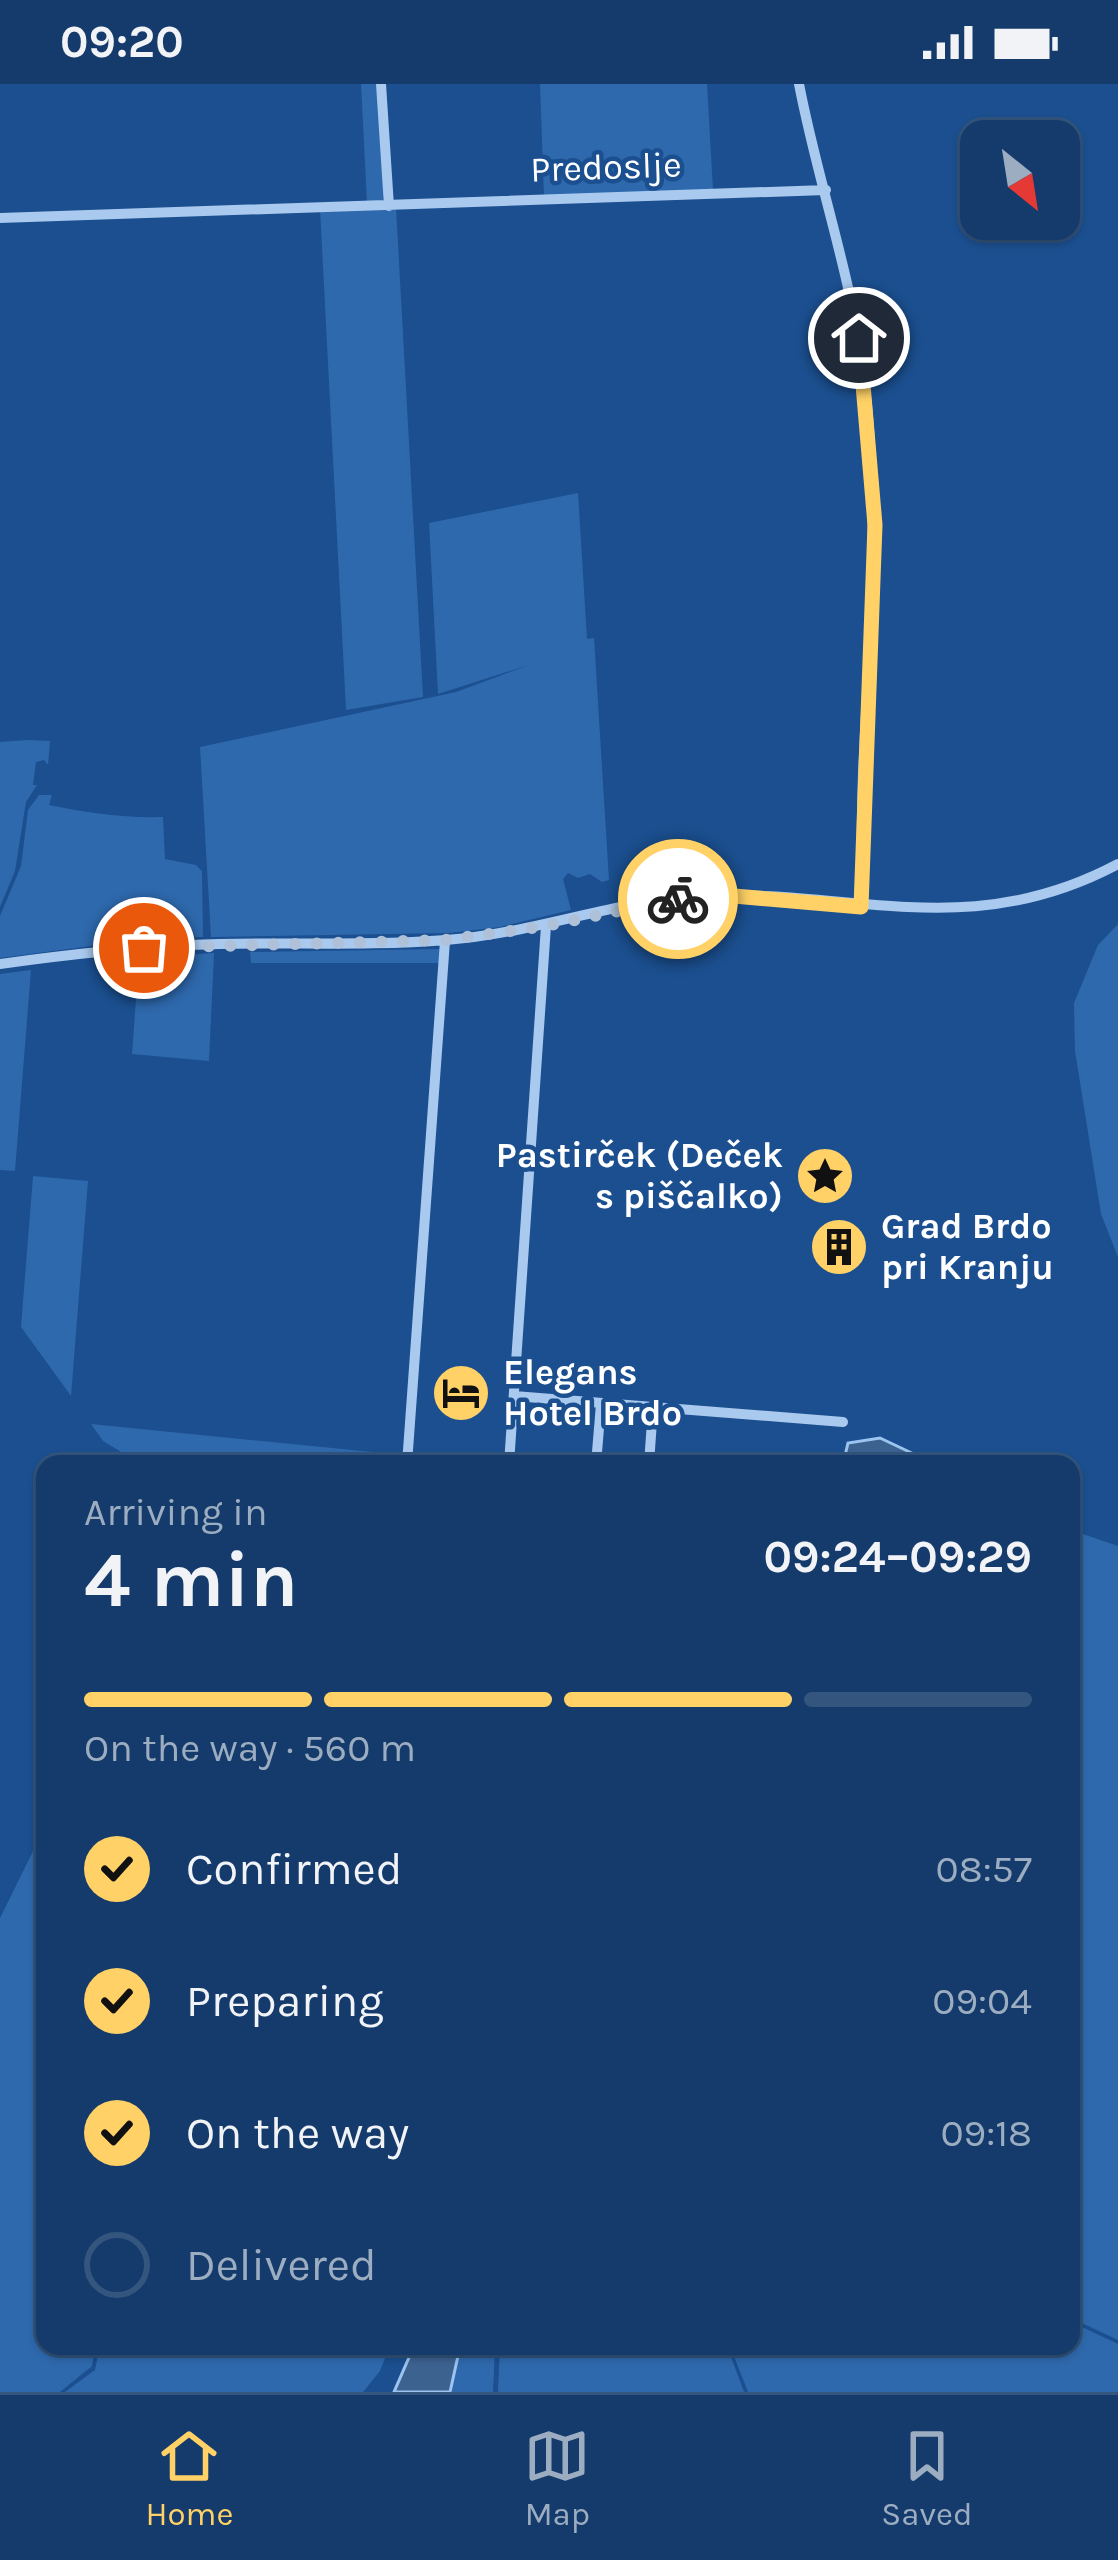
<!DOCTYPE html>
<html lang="en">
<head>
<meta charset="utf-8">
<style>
  body { margin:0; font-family:Karla,sans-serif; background:#214673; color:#f1f3f6; height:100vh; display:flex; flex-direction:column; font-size:45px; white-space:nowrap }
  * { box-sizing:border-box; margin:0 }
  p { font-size:39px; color:#9dadc1 }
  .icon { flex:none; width:66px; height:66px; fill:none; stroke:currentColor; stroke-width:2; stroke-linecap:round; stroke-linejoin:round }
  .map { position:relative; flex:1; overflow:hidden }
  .sheet { position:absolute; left:36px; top:1371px; width:1044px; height:900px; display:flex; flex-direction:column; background:#143b6b; border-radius:24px; box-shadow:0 3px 9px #0004,0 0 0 3px #33557e }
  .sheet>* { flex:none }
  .needle { width:78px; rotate:150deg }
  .controls { position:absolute; left:960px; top:36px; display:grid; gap:24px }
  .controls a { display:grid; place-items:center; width:120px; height:120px; border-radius:24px; background:#143b6b; box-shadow:0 3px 9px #0004,0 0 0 3px #33557e; font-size:60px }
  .pin { position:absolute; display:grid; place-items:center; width:102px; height:102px; color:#fff; margin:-51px; border:6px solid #fff; border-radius:50%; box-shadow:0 3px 12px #0007 }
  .courier { position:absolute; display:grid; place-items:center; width:120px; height:120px; margin:-60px; border:9px solid #ffd166; border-radius:50%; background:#fff; color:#222; box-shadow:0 3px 15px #0007 }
  .summary em { font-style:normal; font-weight:700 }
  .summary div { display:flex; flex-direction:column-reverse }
  .summary { display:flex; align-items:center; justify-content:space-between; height:204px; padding:0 48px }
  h1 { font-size:78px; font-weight:700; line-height:90px }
  .bar { display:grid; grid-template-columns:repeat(4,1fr); gap:18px 12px; align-content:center; height:144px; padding:0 48px }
  .bar i { height:15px; border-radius:9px; background:#33557e }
  .bar .selected { background:#ffd166 }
  .bar p { grid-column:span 4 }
  ol { padding:0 48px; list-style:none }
  li { display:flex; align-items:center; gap:36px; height:132px }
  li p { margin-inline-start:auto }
  li .icon { padding:12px; border-radius:50%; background:#ffd166; color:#111; stroke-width:4 }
  li:last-child { color:#9dadc1 }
  li i { width:66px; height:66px; border:6px solid #33557e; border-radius:50% }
  .status { display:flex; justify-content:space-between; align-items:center; height:84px; padding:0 60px; background:#143b6b; direction:ltr }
  .status svg { height:33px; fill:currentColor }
  .tabs { display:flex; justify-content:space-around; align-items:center; height:168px; border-top:3px solid #33557e; background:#143b6b; font-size:33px; color:#9dadc1 }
  .tabs a { display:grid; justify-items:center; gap:6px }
  .tabs .selected { color:#ffd166 }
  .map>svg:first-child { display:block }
</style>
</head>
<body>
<div class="status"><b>09:20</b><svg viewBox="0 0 49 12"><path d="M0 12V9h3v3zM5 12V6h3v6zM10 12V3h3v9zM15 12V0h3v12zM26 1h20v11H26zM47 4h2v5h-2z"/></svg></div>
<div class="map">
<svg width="1118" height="2308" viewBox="0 0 1118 2308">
  <rect width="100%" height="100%" fill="#1b4f8f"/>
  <path fill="#2e69ad" d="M 361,0 L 379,0 L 384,111 L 383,116 L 367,119 Z
    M 540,0 L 707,0 L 713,106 L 544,113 Z
    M 396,123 L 423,613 L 346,626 L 320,125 Z
    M 578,409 L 587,555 L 594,554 L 609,796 L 602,798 L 590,790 L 578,794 L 568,789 L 563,795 L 571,826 L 500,843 L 449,849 L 211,853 L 200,663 L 456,608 L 529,581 L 438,610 L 429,439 Z
    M 27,656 L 50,657 L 48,681 L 44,676 L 36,678 L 33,701 L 37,701 L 26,718 L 15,787 L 0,823 L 0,658 Z
    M 39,711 L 52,711 L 49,721 C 87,729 124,734 163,733 L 165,775 L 196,781 L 202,787 L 203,853 L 129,857 L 0,874 L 0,832 L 21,782 L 28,726 Z
    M 1118,840 L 1118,1173 L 1101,1130 L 1075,967 L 1074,919 L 1098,861 Z
    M 440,865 L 440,879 L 251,879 L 250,868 Z
    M 214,869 L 209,977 L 132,970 L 139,874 Z
    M 31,886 L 15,1087 L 0,1086 L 0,890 Z
    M 33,1092 L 88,1097 L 71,1312 L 21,1243 Z
    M 91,1340 L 403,1371 L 403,1380 L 141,1380 L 103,1357 Z
    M 1071,1446 L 1118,1462 L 1118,2256 L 1084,2240 L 1071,2227 L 1071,1789 L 1075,1783 L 1071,1772 Z
    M 45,1743 L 45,2262 L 95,2262 L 92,2282 L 60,2308 L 0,2308 L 0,1834 Z
    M 1071,2234 L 1082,2243 L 1118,2260 L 1118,2308 L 748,2308 L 730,2262 L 1071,2262 Z
    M 100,2262 L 390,2262 L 380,2287 L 363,2308 L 65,2308 L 95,2286 Z
    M 470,2262 L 495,2262 L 493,2308 L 450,2308 L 458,2272 Z
    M 500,2262 L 727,2262 L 744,2308 L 498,2308 Z"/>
  <path fill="#3c6290" stroke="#9cc4f0" stroke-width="3" d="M 880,1354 L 935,1380 L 843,1380 L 848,1359 Z
    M 414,2262 L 470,2262 L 458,2272 L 450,2308 L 394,2308 Z"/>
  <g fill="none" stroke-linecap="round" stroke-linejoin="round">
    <path stroke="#a9c9ee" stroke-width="10" d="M 381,0 L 389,122
      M 799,0 C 818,99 852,193 864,294 C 880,419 870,542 864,668 C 861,719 862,771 861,823
      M 0,134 L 826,106
      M 0,880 C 64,871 126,864 191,861 C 276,857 361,863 446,856 C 531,850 613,817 697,812 C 852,804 968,860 1118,780
      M 514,1312 L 843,1338
      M 407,1380 L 445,857
      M 509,1380 L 546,842
      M 596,1380 L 601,1320
      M 649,1380 L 653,1323"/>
  </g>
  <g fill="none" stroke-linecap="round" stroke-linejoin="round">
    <path stroke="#afc1d8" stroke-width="12" stroke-dasharray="0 21.6" d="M 144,864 L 445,856 L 546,842 L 678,815"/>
    <path stroke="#ffd166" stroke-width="15" d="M 678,815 L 734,812 L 861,823 L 875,441 L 859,254"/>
  </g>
  <defs>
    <g id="sight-disc" transform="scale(3)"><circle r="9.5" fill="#ffd166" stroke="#1b4f8f"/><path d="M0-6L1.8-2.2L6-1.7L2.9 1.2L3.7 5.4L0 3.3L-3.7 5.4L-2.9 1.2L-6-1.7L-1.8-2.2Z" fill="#111"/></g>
    <g id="building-disc" transform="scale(3)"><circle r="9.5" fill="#ffd166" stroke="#1b4f8f"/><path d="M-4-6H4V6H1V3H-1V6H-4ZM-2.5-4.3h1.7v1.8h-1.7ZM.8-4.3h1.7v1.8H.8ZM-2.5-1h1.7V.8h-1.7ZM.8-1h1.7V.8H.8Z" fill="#111"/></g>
    <g id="hotel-disc" transform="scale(3)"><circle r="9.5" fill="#ffd166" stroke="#1b4f8f"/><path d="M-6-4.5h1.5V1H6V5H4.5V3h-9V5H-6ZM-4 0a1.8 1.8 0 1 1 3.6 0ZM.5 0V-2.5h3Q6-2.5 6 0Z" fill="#111"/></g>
  </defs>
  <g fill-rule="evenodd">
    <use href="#sight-disc" x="825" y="1092"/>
    <use href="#building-disc" x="839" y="1163"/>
    <use href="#hotel-disc" x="461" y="1309"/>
  </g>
  <g text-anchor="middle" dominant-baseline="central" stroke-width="9" stroke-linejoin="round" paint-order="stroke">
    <g font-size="36" fill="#fff" stroke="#1b4f8f">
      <text transform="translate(606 83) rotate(-2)">Predoslje</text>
    </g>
    <g font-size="36" font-weight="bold" fill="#fff" stroke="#1b4f8f" text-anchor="start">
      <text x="783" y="1071" text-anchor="end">Pastirček (Deček<tspan x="783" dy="41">s piščalko)</tspan></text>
      <text x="881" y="1142">Grad Brdo<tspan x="881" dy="41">pri Kranju</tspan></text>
      <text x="503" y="1288">Elegans<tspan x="503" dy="41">Hotel Brdo</tspan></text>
    </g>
  </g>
</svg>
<div class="controls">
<a><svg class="needle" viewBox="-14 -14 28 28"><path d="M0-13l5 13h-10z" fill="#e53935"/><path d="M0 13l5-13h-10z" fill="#9dadc1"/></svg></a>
</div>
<div class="pin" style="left:144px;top:864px;background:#ea580c"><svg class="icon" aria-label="bag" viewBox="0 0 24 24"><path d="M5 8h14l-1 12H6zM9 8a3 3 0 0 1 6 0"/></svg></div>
<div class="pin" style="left:859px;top:254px;background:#1f2937"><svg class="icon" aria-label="home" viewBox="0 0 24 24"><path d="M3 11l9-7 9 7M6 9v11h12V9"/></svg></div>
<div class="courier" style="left:678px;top:815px"><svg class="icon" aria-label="bike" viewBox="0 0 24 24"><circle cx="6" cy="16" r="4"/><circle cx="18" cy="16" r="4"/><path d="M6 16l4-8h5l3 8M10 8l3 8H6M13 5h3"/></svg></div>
<section class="sheet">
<div class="summary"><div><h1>4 min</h1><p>Arriving in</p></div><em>09:24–09:29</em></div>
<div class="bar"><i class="selected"></i><i class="selected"></i><i class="selected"></i><i></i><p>On the way · 560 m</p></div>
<ol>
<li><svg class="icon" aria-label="check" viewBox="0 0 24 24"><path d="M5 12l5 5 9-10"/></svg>Confirmed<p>08:57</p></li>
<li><svg class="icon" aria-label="check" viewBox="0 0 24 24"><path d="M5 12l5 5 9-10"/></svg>Preparing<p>09:04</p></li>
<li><svg class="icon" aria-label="check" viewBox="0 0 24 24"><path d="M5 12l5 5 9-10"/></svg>On the way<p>09:18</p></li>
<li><i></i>Delivered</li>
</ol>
</section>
</div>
<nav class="tabs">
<a class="selected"><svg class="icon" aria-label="home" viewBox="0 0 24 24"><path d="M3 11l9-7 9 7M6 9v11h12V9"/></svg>Home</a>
<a><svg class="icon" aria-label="map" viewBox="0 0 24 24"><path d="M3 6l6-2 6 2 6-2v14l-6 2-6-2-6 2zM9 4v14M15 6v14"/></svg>Map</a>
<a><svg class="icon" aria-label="saved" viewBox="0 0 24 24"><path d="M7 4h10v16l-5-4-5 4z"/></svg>Saved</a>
</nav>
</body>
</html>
